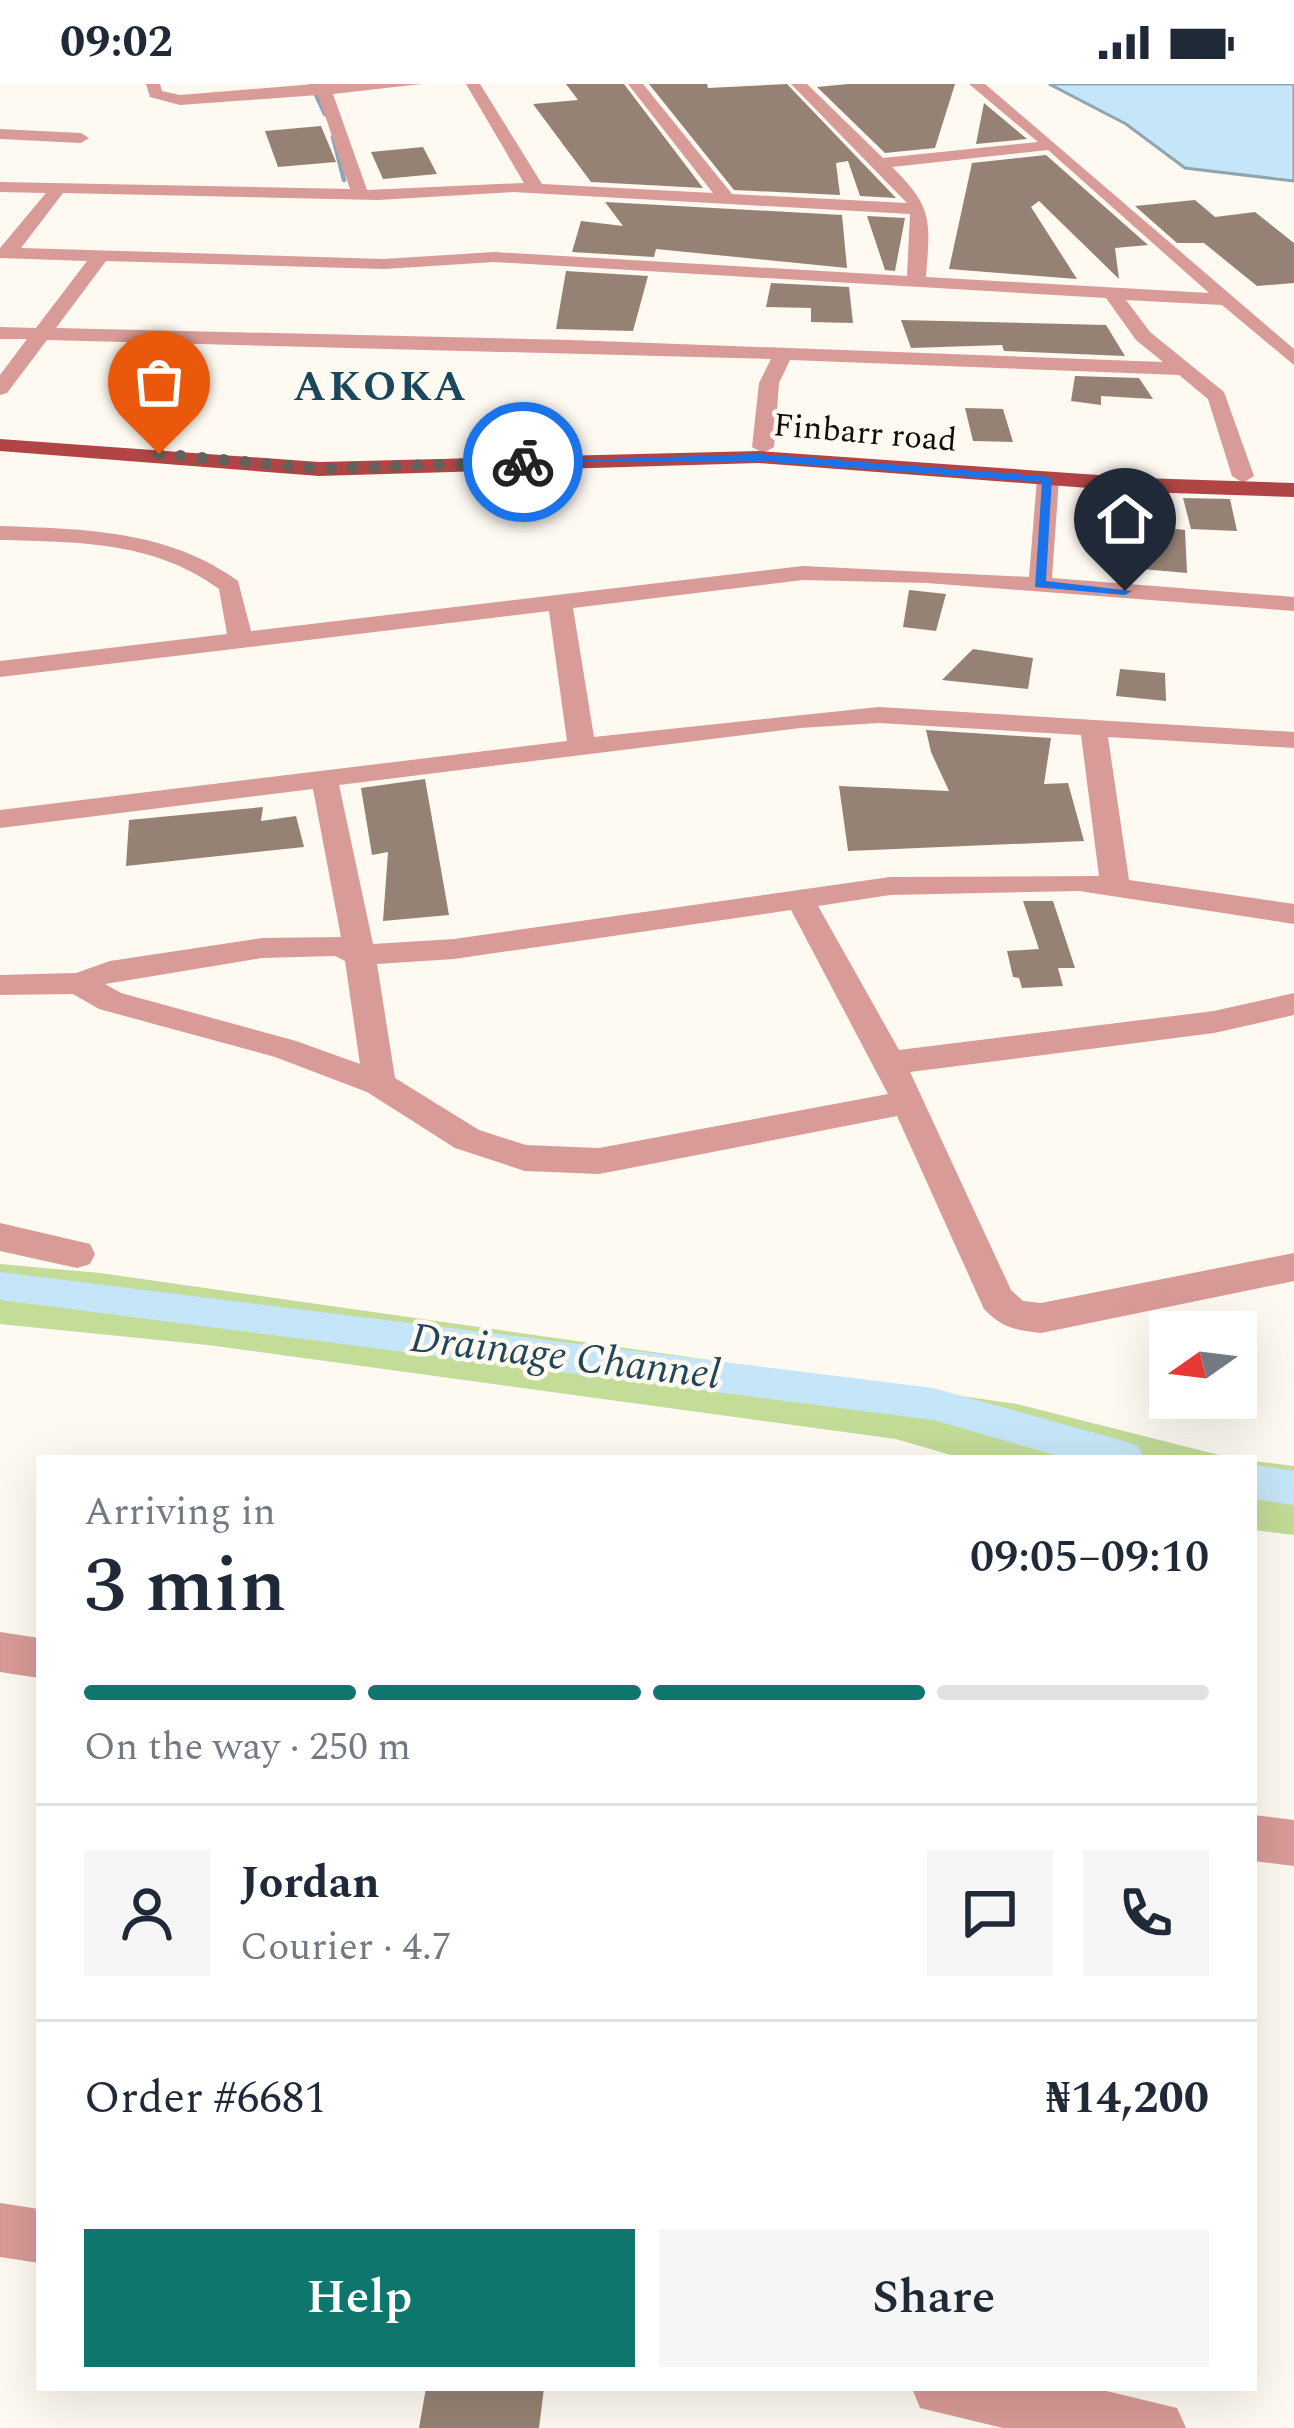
<!DOCTYPE html>
<html lang="en">
<head>
<meta charset="utf-8">
<style>
  body { margin:0; font-family:Spectral,serif; background:#f6f6f7; color:#1f2937; height:100vh; display:flex; flex-direction:column; font-size:45px; white-space:nowrap }
  * { box-sizing:border-box; margin:0 }
  p { font-size:39px; color:#747a83 }
  .icon { flex:none; width:66px; height:66px; fill:none; stroke:currentColor; stroke-width:2; stroke-linecap:round; stroke-linejoin:round }
  .map { position:relative; flex:1; overflow:hidden }
  .panel { position:absolute; left:36px; top:1371px; width:1221px; height:936px; display:flex; flex-direction:column; background:#fff; border-radius:0px; box-shadow:0 12px 48px #0002 }
  .panel>* { flex:none }
  .needle { width:78px; rotate:256deg }
  .tools { position:absolute; left:1149px; top:1227px; display:grid; gap:24px }
  .tools a { display:grid; place-items:center; width:108px; height:108px; border-radius:0px; background:#fff; box-shadow:0 12px 48px #0002; font-size:60px }
  .pin { position:absolute; display:grid; place-items:center; width:102px; height:102px; color:#fff; margin:-123px -51px; border-radius:50% 50% 50% 0; rotate:-45deg; box-shadow:0 0 12px #0007 }
  .pin .icon { rotate:45deg }
  .courier { position:absolute; display:grid; place-items:center; width:120px; height:120px; margin:-60px; border:9px solid #1a73e8; border-radius:50%; background:#fff; color:#222; box-shadow:0 3px 15px #0007 }
  .head em { font-style:normal; font-weight:600 }
  .head div { display:flex; flex-direction:column-reverse }
  .head { display:flex; align-items:center; justify-content:space-between; height:204px; padding:0 48px }
  h1 { font-size:78px; font-weight:600; line-height:90px }
  .bar { display:grid; grid-template-columns:repeat(4,1fr); gap:18px 12px; align-content:center; height:144px; padding:0 48px }
  .bar i { height:15px; border-radius:9px; background:#e0e1e3 }
  .bar .active { background:#0f766e }
  .bar p { grid-column:span 4 }
  .line { display:flex; align-items:center; gap:30px; padding:0 48px; border-top:3px solid #e0e1e3 }
  .line div { flex:1 }
  .round { display:grid; place-items:center; flex:none; width:126px; height:126px; border-radius:0px; background:#f6f6f7 }
  .button { display:flex; gap:24px; margin-top:auto; padding:24px 48px }
  .button a { flex:1; height:138px; border-radius:0px; background:#0f766e; color:#fff; font-size:48px; font-weight:600; line-height:138px; text-align:center }
  .button a+a { background:#f6f6f7; color:#1f2937 }
  .status { display:flex; justify-content:space-between; align-items:center; height:84px; padding:0 60px; background:#fff; direction:ltr }
  .status svg { height:33px; fill:currentColor }
  .map>svg:first-child { display:block }
</style>
</head>
<body>
<div class="status"><b>09:02</b><svg viewBox="0 0 49 12"><path d="M0 12V9h3v3zM5 12V6h3v6zM10 12V3h3v9zM15 12V0h3v12zM26 1h20v11H26zM47 4h2v5h-2z"/></svg></div>
<div class="map">
<svg width="1294" height="2344" viewBox="0 0 1294 2344">
  <rect width="100%" height="100%" fill="#fef9f1"/>
  <path fill="#c3dc98" d="M 0,1180 L 100,1189 L 1017,1320 L 1231,1374 L 961,1374 L 896,1355 L 208,1261 L 0,1240 Z
    M 1254,1377 L 1294,1382 L 1294,1451 L 1254,1446 Z"/>
  <path fill="#c5e6f8" stroke="#8fa5b0" stroke-width="3" d="M 1049,0 L 1294,0 L 1294,97 L 1185,84 L 1126,40 Z"/>
  <g fill="none" stroke-linecap="round" stroke-linejoin="round">
    <path stroke="#8fa5b0" stroke-width="4.5" d="M 311,0 L 325,30
      M 333,53 L 344,96"/>
    <path fill="#c5e6f8" fill-rule="evenodd" d="M 0,1188 L 933,1304 L 1124,1357 L 1138,1362 L 1144,1374 L 1065,1374 L 933,1336 L 0,1216 Z
      M 1254,1381 L 1294,1387 L 1294,1421 L 1254,1415 Z"/>
  </g>
  <path fill="#958274" d="M 566,0 L 624,0 L 703,104 L 591,98 L 533,20 L 578,16 Z
    M 649,0 L 707,0 L 708,4 L 787,0 L 896,114 L 860,112 L 848,77 L 836,79 L 840,111 L 734,106 Z
    M 848,0 L 955,0 L 935,64 L 885,69 L 817,3 Z
    M 984,19 L 1027,55 L 976,60 Z
    M 321,42 L 336,78 L 278,83 L 265,47 Z
    M 423,63 L 437,90 L 383,95 L 371,68 Z
    M 1046,71 L 1148,161 L 1115,164 L 1119,195 L 1039,117 L 1031,123 L 1077,195 L 949,185 L 972,79 Z
    M 1195,116 L 1215,133 L 1255,128 L 1294,159 L 1294,199 L 1257,202 L 1204,159 L 1177,159 L 1135,122 Z
    M 605,118 L 842,131 L 847,184 L 656,165 L 654,173 L 572,168 L 581,137 L 623,142 Z
    M 867,132 L 905,134 L 895,187 L 885,186 Z
    M 566,187 L 648,192 L 633,247 L 556,245 Z
    M 771,199 L 849,203 L 853,239 L 811,238 L 811,224 L 766,223 Z
    M 901,236 L 1106,241 L 1125,272 L 1004,267 L 1002,261 L 911,264 Z
    M 1075,292 L 1139,294 L 1153,315 L 1101,312 L 1101,321 L 1071,317 Z
    M 965,324 L 1003,325 L 1013,358 L 973,357 Z
    M 1183,414 L 1230,415 L 1237,447 L 1191,445 Z
    M 1142,441 L 1185,446 L 1187,489 L 1142,485 Z
    M 909,506 L 946,510 L 936,547 L 903,543 Z
    M 973,565 L 1033,574 L 1028,605 L 942,596 Z
    M 1120,585 L 1165,589 L 1166,617 L 1116,612 Z
    M 926,646 L 1051,654 L 1044,700 L 1068,699 L 1084,757 L 848,767 L 839,702 L 949,707 L 931,668 Z
    M 425,695 L 449,831 L 383,837 L 388,768 L 372,771 L 361,704 Z
    M 263,723 L 261,737 L 296,732 L 304,763 L 126,782 L 129,736 Z
    M 1023,817 L 1053,817 L 1075,884 L 1058,884 L 1063,902 L 1022,904 L 1019,894 L 1013,893 L 1007,867 L 1039,865 Z
    M 426,2304 L 544,2304 L 539,2344 L 419,2344 Z"/>
  <g fill="none" stroke-linecap="round" stroke-linejoin="round">
    <path fill="#d99b97" fill-rule="evenodd" d="M 146,0 L 160,0 L 162,7 L 180,11 L 315,0 L 421,0 L 333,10 L 367,106 L 524,99 L 466,0 L 480,0 L 542,100 L 713,109 L 628,0 L 643,0 L 732,110 L 907,119 L 791,0 L 807,0 L 883,74 L 1038,58 L 969,0 L 985,0 L 1294,265 L 1294,281 L 1222,221 L 1126,216 L 1150,248 L 1224,308 L 1254,392 L 1243,399 L 1232,392 L 1208,315 L 1179,291 L 790,276 L 779,299 L 774,363 L 763,369 L 752,363 L 759,299 L 771,275 L 47,256 L 7,309 L 0,311 L 0,291 L 27,255 L 0,255 L 0,243 L 36,244 L 87,177 L 0,174 L 0,164 L 46,109 L 0,108 L 0,98 L 350,105 L 318,11 L 180,21 L 150,13 ZM 1048,66 L 1209,209 L 926,193 C 930,137 934,124 892,83 ZM 513,108 L 910,130 L 907,192 L 494,168 L 384,175 L 21,164 L 63,109 L 378,116 ZM 106,177 L 384,185 L 494,178 L 1106,214 L 1136,256 L 1163,278 L 571,256 L 56,244 Z
      M 0,45 L 81,49 L 89,54 L 81,59 L 0,55 Z
      M 1048,388 L 1059,395 L 1052,494 L 1294,513 L 1294,527 L 927,499 L 803,496 L 573,524 L 594,653 L 879,623 L 1294,648 L 1294,664 L 1108,653 L 1129,796 L 1294,820 L 1294,840 L 1079,807 L 890,811 L 818,822 L 899,966 L 1214,927 L 1294,909 L 1294,931 L 1214,949 L 910,988 L 1011,1206 L 1023,1217 L 1041,1219 L 1294,1169 L 1294,1197 L 1041,1249 C 1016,1246 1002,1244 984,1225 L 897,1032 L 599,1090 L 525,1087 L 455,1064 L 367,1008 L 275,973 L 99,925 L 73,910 L 0,911 L 0,891 L 76,889 L 110,877 L 262,854 L 341,853 L 313,705 L 0,744 L 0,726 L 567,657 L 549,527 L 0,593 L 0,577 L 227,550 L 219,505 C 154,457 77,458 0,456 L 0,442 C 84,445 168,446 238,497 L 251,547 L 803,482 L 1029,493 L 1037,395 ZM 879,639 L 1081,651 L 1099,792 L 890,793 L 454,855 L 373,860 L 339,701 L 800,644 ZM 791,826 L 888,1010 L 599,1064 L 526,1061 L 479,1046 L 395,994 L 377,880 L 454,875 ZM 335,872 L 345,877 L 360,980 L 296,957 L 121,909 L 105,900 L 262,874 Z
      M 0,1139 L 90,1160 L 95,1170 L 90,1180 L 77,1184 L 0,1167 Z
      M 0,1548 L 39,1554 L 39,1594 L 0,1588 Z
      M 1254,1731 L 1294,1736 L 1294,1782 L 1254,1777 Z
      M 0,2119 L 39,2125 L 39,2179 L 0,2173 Z
      M 912,2304 L 1094,2304 L 1177,2324 L 1186,2344 L 1003,2344 L 920,2324 Z"/>
    <path fill="#b14546" fill-rule="evenodd" d="M 0,355 L 319,378 L 759,367 L 1141,394 L 1294,399 L 1294,413 L 1141,408 L 759,379 L 319,392 L 0,367 Z"/>
  </g>
  <path fill="#1a73e8" d="M 759,370 L 1052,393 L 1046,497 L 1132,507 L 1125,511 L 1035,503 L 1042,398 L 759,377 L 517,378 Z"/>
  <g fill="none" stroke-linecap="round" stroke-linejoin="round">
    <path stroke="#656059" stroke-width="12" stroke-dasharray="0 21.6" d="M 159,370 L 319,385 L 523,378"/>
  </g>
  <g text-anchor="middle" dominant-baseline="central" stroke-width="9" stroke-linejoin="round" paint-order="stroke">
    <g font-size="33" fill="#120e07" stroke="#fef9f1">
      <text transform="translate(865 349) rotate(5)">Finbarr road</text>
    </g>
    <g font-size="42" font-weight="bold" letter-spacing="3" fill="#19485c" stroke="#fef9f1">
      <text x="381" y="303">AKOKA</text>
    </g>
    <g font-size="42" font-style="italic" fill="#1f4659" stroke="#fef9f1">
      <text transform="translate(565 1273) rotate(7)">Drainage Channel</text>
    </g>
  </g>
</svg>
<div class="tools">
<a><svg class="needle" viewBox="-14 -14 28 28"><path d="M0-13l5 13h-10z" fill="#e53935"/><path d="M0 13l5-13h-10z" fill="#747a83"/></svg></a>
</div>
<div class="pin" style="left:159px;top:370px;background:#ea580c"><svg class="icon" aria-label="bag" viewBox="0 0 24 24"><path d="M5 8h14l-1 12H6zM9 8a3 3 0 0 1 6 0"/></svg></div>
<div class="pin" style="left:1125px;top:507px;background:#1f2937"><svg class="icon" aria-label="home" viewBox="0 0 24 24"><path d="M3 11l9-7 9 7M6 9v11h12V9"/></svg></div>
<div class="courier" style="left:523px;top:378px"><svg class="icon" aria-label="bike" viewBox="0 0 24 24"><circle cx="6" cy="16" r="4"/><circle cx="18" cy="16" r="4"/><path d="M6 16l4-8h5l3 8M10 8l3 8H6M13 5h3"/></svg></div>
<section class="panel">
<div class="head"><div><h1>3 min</h1><p>Arriving in</p></div><em>09:05–09:10</em></div>
<div class="bar"><i class="active"></i><i class="active"></i><i class="active"></i><i></i><p>On the way · 250 m</p></div>
<div class="line" style="height:216px"><a class="round"><svg class="icon" aria-label="person" viewBox="0 0 24 24"><circle cx="12" cy="8" r="4"/><path d="M4 21q1-7 8-7t8 7"/></svg></a><div><b>Jordan</b><p>Courier · 4.7</p></div><a class="round"><svg class="icon" aria-label="chat" viewBox="0 0 24 24"><path d="M4 5h16v11H9l-5 4z"/></svg></a><a class="round"><svg class="icon" aria-label="phone" viewBox="0 0 24 24"><path d="M5 4h4l2 5-3 2q2 4 5 5l2-3 5 2v4C11 20 4 13 5 4z"/></svg></a></div>
<div class="line" style="height:156px"><div>Order #6681</div><b>₦14,200</b></div>
<div class="button"><a>Help</a><a>Share</a></div>
</section>
</div>
</body>
</html>
